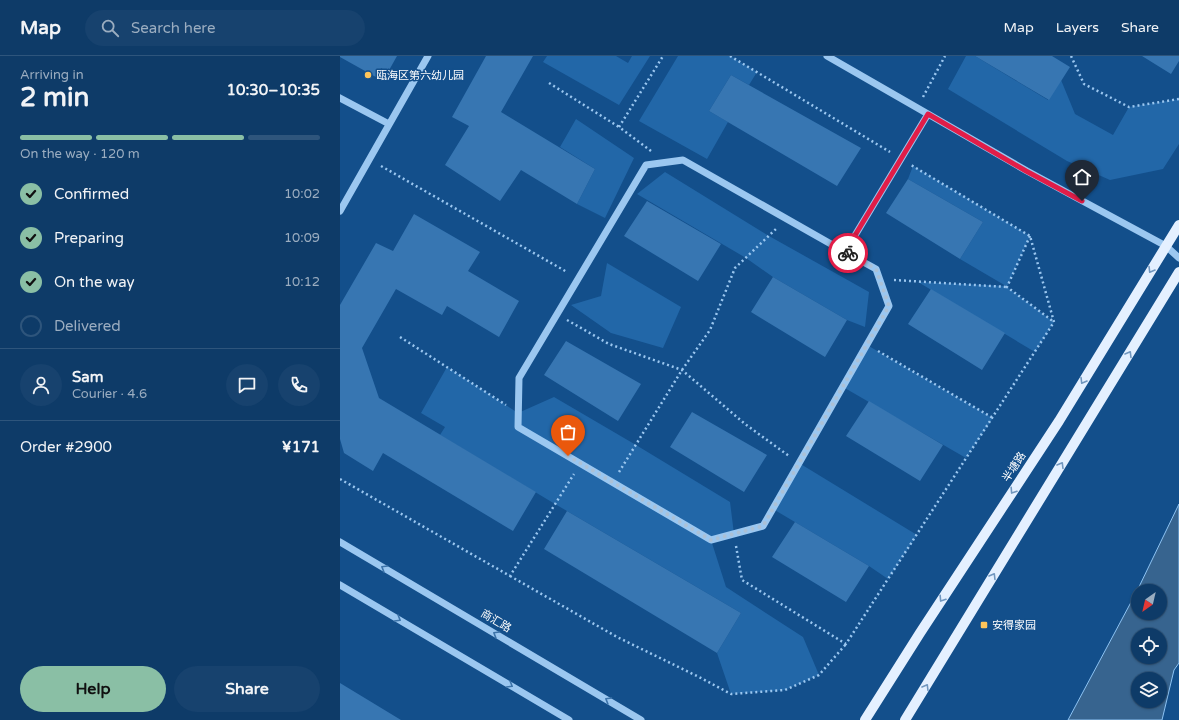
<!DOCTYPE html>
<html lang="en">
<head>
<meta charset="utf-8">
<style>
  body { margin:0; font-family:"Varela Round","Noto Sans SC",sans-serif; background:#17426e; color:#f1f3f6; height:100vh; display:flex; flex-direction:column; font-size:15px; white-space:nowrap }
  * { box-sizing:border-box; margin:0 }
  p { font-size:13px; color:#9badc0 }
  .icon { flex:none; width:22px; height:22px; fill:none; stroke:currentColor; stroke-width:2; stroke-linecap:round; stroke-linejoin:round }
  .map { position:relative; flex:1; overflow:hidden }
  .details { display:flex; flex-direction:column; background:#0e3b68; width:340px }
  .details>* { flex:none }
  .needle { width:26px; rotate:214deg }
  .buttons { position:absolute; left:791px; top:528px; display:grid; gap:8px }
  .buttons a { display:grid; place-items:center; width:36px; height:36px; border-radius:50%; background:#0e3b68; box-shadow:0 1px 3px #0004,0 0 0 1px #2e557c; font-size:20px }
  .pin { position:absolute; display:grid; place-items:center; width:34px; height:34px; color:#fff; margin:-41px -17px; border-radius:50% 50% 50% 0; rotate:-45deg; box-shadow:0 0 4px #0007 }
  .pin .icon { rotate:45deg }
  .courier { position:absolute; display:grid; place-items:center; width:40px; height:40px; margin:-20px; border:3px solid #e11d48; border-radius:50%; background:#fff; color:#222; box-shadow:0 1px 5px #0007 }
  .headline em { font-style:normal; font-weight:700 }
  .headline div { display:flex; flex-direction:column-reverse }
  .headline { display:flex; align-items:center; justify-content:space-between; height:68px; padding:0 20px }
  h1 { font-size:26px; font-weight:700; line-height:30px }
  .bar { display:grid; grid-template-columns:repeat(4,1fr); gap:6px 4px; align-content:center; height:48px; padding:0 20px }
  .bar i { height:5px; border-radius:3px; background:#2e557c }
  .bar .on { background:#8abfa5 }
  .bar p { grid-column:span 4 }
  .line { display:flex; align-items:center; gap:10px; padding:0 20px; border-top:1px solid #2e557c }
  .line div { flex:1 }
  .round { display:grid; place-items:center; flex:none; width:42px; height:42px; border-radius:21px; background:#17426e }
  ol { padding:0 20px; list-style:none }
  li { display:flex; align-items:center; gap:12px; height:44px }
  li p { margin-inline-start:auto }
  li .icon { padding:4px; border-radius:50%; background:#8abfa5; color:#111; stroke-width:4 }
  li:last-child { color:#9badc0 }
  li i { width:22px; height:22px; border:2px solid #2e557c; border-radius:50% }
  .primary-button { display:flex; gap:8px; margin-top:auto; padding:8px 20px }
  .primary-button a { flex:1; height:46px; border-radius:24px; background:#8abfa5; color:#111; font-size:16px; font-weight:700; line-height:46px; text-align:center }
  .primary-button a+a { background:#17426e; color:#f1f3f6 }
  header { display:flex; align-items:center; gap:24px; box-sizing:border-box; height:56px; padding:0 20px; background:#0e3b68; border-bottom:1px solid #2e557c }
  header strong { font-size:19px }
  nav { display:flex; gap:22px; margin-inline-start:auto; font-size:14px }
  .search { width:280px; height:36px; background:#17426e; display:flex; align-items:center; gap:10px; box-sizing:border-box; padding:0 14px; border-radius:22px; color:#9badc0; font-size:15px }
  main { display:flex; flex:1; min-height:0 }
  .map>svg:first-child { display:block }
</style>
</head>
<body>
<header>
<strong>Map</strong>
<div class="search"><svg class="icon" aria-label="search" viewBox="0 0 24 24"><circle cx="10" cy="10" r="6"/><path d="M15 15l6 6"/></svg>Search here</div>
<nav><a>Map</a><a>Layers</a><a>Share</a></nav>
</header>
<main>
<section class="details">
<div class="headline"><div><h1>2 min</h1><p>Arriving in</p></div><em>10:30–10:35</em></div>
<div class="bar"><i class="on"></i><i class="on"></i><i class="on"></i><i></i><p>On the way · 120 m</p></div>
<ol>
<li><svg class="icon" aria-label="check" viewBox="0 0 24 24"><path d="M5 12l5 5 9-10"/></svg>Confirmed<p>10:02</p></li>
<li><svg class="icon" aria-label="check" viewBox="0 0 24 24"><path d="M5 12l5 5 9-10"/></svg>Preparing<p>10:09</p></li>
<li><svg class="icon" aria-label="check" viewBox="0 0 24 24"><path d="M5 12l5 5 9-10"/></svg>On the way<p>10:12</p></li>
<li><i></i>Delivered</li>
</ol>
<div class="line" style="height:72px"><a class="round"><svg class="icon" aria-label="person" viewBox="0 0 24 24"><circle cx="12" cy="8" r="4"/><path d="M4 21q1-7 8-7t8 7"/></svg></a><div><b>Sam</b><p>Courier · 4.6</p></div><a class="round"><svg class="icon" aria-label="chat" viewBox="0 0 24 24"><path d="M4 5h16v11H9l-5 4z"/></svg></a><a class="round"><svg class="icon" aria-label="phone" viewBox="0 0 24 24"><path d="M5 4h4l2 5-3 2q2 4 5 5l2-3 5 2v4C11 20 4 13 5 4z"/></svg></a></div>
<div class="line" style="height:52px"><div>Order #2900</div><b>¥171</b></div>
<div class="primary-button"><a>Help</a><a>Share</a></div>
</section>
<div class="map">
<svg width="839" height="664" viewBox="0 0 839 664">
  <rect width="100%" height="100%" fill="#134f8b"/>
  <path fill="#2267a8" d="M 207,0 L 276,0 L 288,7 L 292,0 L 310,0 L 279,49 L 203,6 Z
    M 338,0 L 390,0 L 417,16 L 409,29 L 391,19 L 369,55 L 388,66 L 367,103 L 299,65 Z
    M 626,0 L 635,0 L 708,44 L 721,24 L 735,58 L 773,79 L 789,51 L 839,43 L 839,88 L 823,113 L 770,124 L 727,105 L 608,33 Z
    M 236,63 L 294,102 L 265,162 L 237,148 L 255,113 L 220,91 Z
    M 573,110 L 690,180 L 667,231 L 714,266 L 695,296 L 578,226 L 666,230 L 620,203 L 643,166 L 568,123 Z
    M 325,116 L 429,180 L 529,236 L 525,271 L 507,264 L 433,221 L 406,202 L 297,138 Z
    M 267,207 L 341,251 L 323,292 L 271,277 L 231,249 L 261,240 Z
    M 527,289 L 653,362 L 626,402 L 503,331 Z
    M 107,311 L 178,357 L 214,341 L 296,389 L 390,446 L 394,478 L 371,484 L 386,531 L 463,581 L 479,619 L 445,634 L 391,638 L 377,597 L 401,557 L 227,455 L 215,448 L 100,379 L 105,371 L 81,357 Z
    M 459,407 L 577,479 L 548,523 L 529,510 L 433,453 Z"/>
  <path fill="#37648f" stroke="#8dc3f3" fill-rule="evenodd" d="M 839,448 L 839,607 L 834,614 L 822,664 L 728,664 L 797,535 ZM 798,535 L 820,535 L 820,557 L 798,557 ZM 798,579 L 820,579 L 820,601 L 798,601 ZM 798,623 L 820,623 L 820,645 L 798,645 Z"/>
  <path fill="#3776b2" d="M 0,0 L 57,0 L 43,25 L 0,1 Z
    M 146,0 L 193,0 L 161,56 L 255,113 L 237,148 L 181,114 L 160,145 L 105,109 L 129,70 L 112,61 Z
    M 635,0 L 712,0 L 730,11 L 709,44 Z
    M 802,0 L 839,0 L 839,5 L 831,18 Z
    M 391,19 L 521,92 L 497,130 L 369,55 Z
    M 568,123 L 643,166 L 620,203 L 546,157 Z
    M 307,145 L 381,188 L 358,225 L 284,180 Z
    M 74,158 L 140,196 L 128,215 L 179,245 L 159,281 L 107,250 L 102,259 L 56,233 L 22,292 L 39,342 L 196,436 L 173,475 L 43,397 L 33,415 L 4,397 L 0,383 L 0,249 L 36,187 L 53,195 Z
    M 433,221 L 507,264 L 485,301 L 411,256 Z
    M 591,233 L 665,277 L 642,314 L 568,268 Z
    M 226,285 L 301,328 L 278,365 L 204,319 Z
    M 529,345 L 603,389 L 580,425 L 506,380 Z
    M 352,356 L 427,399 L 404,436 L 330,391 Z
    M 227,455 L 401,557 L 377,597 L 204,493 Z
    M 455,466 L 529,510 L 506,546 L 432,501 Z
    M 0,627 L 61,664 L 0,664 Z"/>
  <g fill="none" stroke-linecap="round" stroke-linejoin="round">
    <path stroke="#9bc7f0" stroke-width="2.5" stroke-dasharray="2 3" stroke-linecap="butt" d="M 390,0 L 550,96
      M 731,0 L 744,28 L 789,51 L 839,43
      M 209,27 L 279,71
      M 583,41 L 605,0
      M 311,95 L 279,71 L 323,0
      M 41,110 L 227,216
      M 690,180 L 667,231 L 714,266
      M 554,224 L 667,231
      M 227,264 L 269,288 L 342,314 L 405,368 L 449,400
      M 60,281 L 166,349
      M 538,295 L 653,362
      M 279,416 L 342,314 L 370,274 L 395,212 L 437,172
      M 0,423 L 170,520 L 234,418
      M 396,490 L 402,524 L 506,588 L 714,266 L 690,180 L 571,109
      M 170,520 L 277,581 L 359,621 L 391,638 L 445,634 L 479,619 L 506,588"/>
    <path stroke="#9bc7f0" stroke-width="7" d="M 487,0 L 687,115 L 826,190 L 839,202
      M 0,42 L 49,68
      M 0,155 L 88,0
      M 505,196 L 536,213 L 549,250 L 423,470 L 371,484 L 178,371 L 179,322 L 306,109 L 343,104 L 505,196 L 588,58
      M 0,486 L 301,664
      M 0,529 L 229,664"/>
    <path stroke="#e4f0ff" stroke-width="10" d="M 525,664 L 580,577 L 719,365 L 839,169
      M 565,664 L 839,216"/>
  </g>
  <defs><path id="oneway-chevron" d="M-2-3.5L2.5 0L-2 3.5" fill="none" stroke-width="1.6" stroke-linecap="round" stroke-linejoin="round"/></defs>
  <g stroke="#7197bf">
    <use href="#oneway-chevron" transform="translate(811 214) rotate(121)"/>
    <use href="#oneway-chevron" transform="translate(789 298) rotate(-59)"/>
    <use href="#oneway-chevron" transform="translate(743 325) rotate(121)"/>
    <use href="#oneway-chevron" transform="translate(721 409) rotate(-59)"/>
    <use href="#oneway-chevron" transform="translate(673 435) rotate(123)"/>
    <use href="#oneway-chevron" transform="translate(653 520) rotate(-59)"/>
    <use href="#oneway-chevron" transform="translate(602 543) rotate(123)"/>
    <use href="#oneway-chevron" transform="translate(586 631) rotate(-59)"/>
  </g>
  <g stroke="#3c73a9">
    <use href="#oneway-chevron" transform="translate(44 512) rotate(-149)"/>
    <use href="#oneway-chevron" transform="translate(58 563) rotate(31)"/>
    <use href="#oneway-chevron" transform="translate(156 578) rotate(-149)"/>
    <use href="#oneway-chevron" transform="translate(170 629) rotate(31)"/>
    <use href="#oneway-chevron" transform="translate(268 644) rotate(-149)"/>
  </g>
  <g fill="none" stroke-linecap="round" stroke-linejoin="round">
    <path stroke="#acc1d6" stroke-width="4" stroke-dasharray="0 7.2" d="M 228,400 L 371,484 L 423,470 L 549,250 L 536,213 L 508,197"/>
    <path stroke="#e11d48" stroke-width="5" d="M 508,197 L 505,196 L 588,58 L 686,115 L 742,145"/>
  </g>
  <g fill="#ffc55a" stroke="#134f8b" stroke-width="1.5">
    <circle cx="28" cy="19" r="4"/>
    <rect x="640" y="565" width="8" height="8" rx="2"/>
  </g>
  <g text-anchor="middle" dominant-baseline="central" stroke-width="3" stroke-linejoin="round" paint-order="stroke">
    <g font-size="11" fill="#fff" stroke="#134f8b" text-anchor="start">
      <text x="36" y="19">瓯海区第六幼儿园</text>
      <text x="652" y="569">安得家园</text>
    </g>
    <g font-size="11" fill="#fff" stroke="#134f8b">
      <text transform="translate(674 411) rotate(-57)">半塘路</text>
      <text transform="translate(156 565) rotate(31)">商汇路</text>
    </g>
  </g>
</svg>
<div class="buttons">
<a><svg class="needle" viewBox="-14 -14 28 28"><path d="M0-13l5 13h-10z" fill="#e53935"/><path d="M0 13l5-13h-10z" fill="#9badc0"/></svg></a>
<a><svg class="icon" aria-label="locate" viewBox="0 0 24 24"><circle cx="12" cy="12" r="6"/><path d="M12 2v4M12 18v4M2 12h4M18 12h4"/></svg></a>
<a><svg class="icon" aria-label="layers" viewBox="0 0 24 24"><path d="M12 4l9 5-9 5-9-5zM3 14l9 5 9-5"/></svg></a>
</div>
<div class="pin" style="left:228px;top:400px;background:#ea580c"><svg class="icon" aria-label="bag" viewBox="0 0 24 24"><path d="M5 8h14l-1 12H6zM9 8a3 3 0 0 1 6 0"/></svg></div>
<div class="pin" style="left:742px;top:145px;background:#1f2937"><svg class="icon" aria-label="home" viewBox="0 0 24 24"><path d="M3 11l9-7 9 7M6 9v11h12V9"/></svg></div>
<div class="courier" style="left:508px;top:197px"><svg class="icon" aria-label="bike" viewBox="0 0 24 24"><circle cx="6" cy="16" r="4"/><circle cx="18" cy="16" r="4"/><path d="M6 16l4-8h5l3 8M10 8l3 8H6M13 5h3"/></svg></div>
</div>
</main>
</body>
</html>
